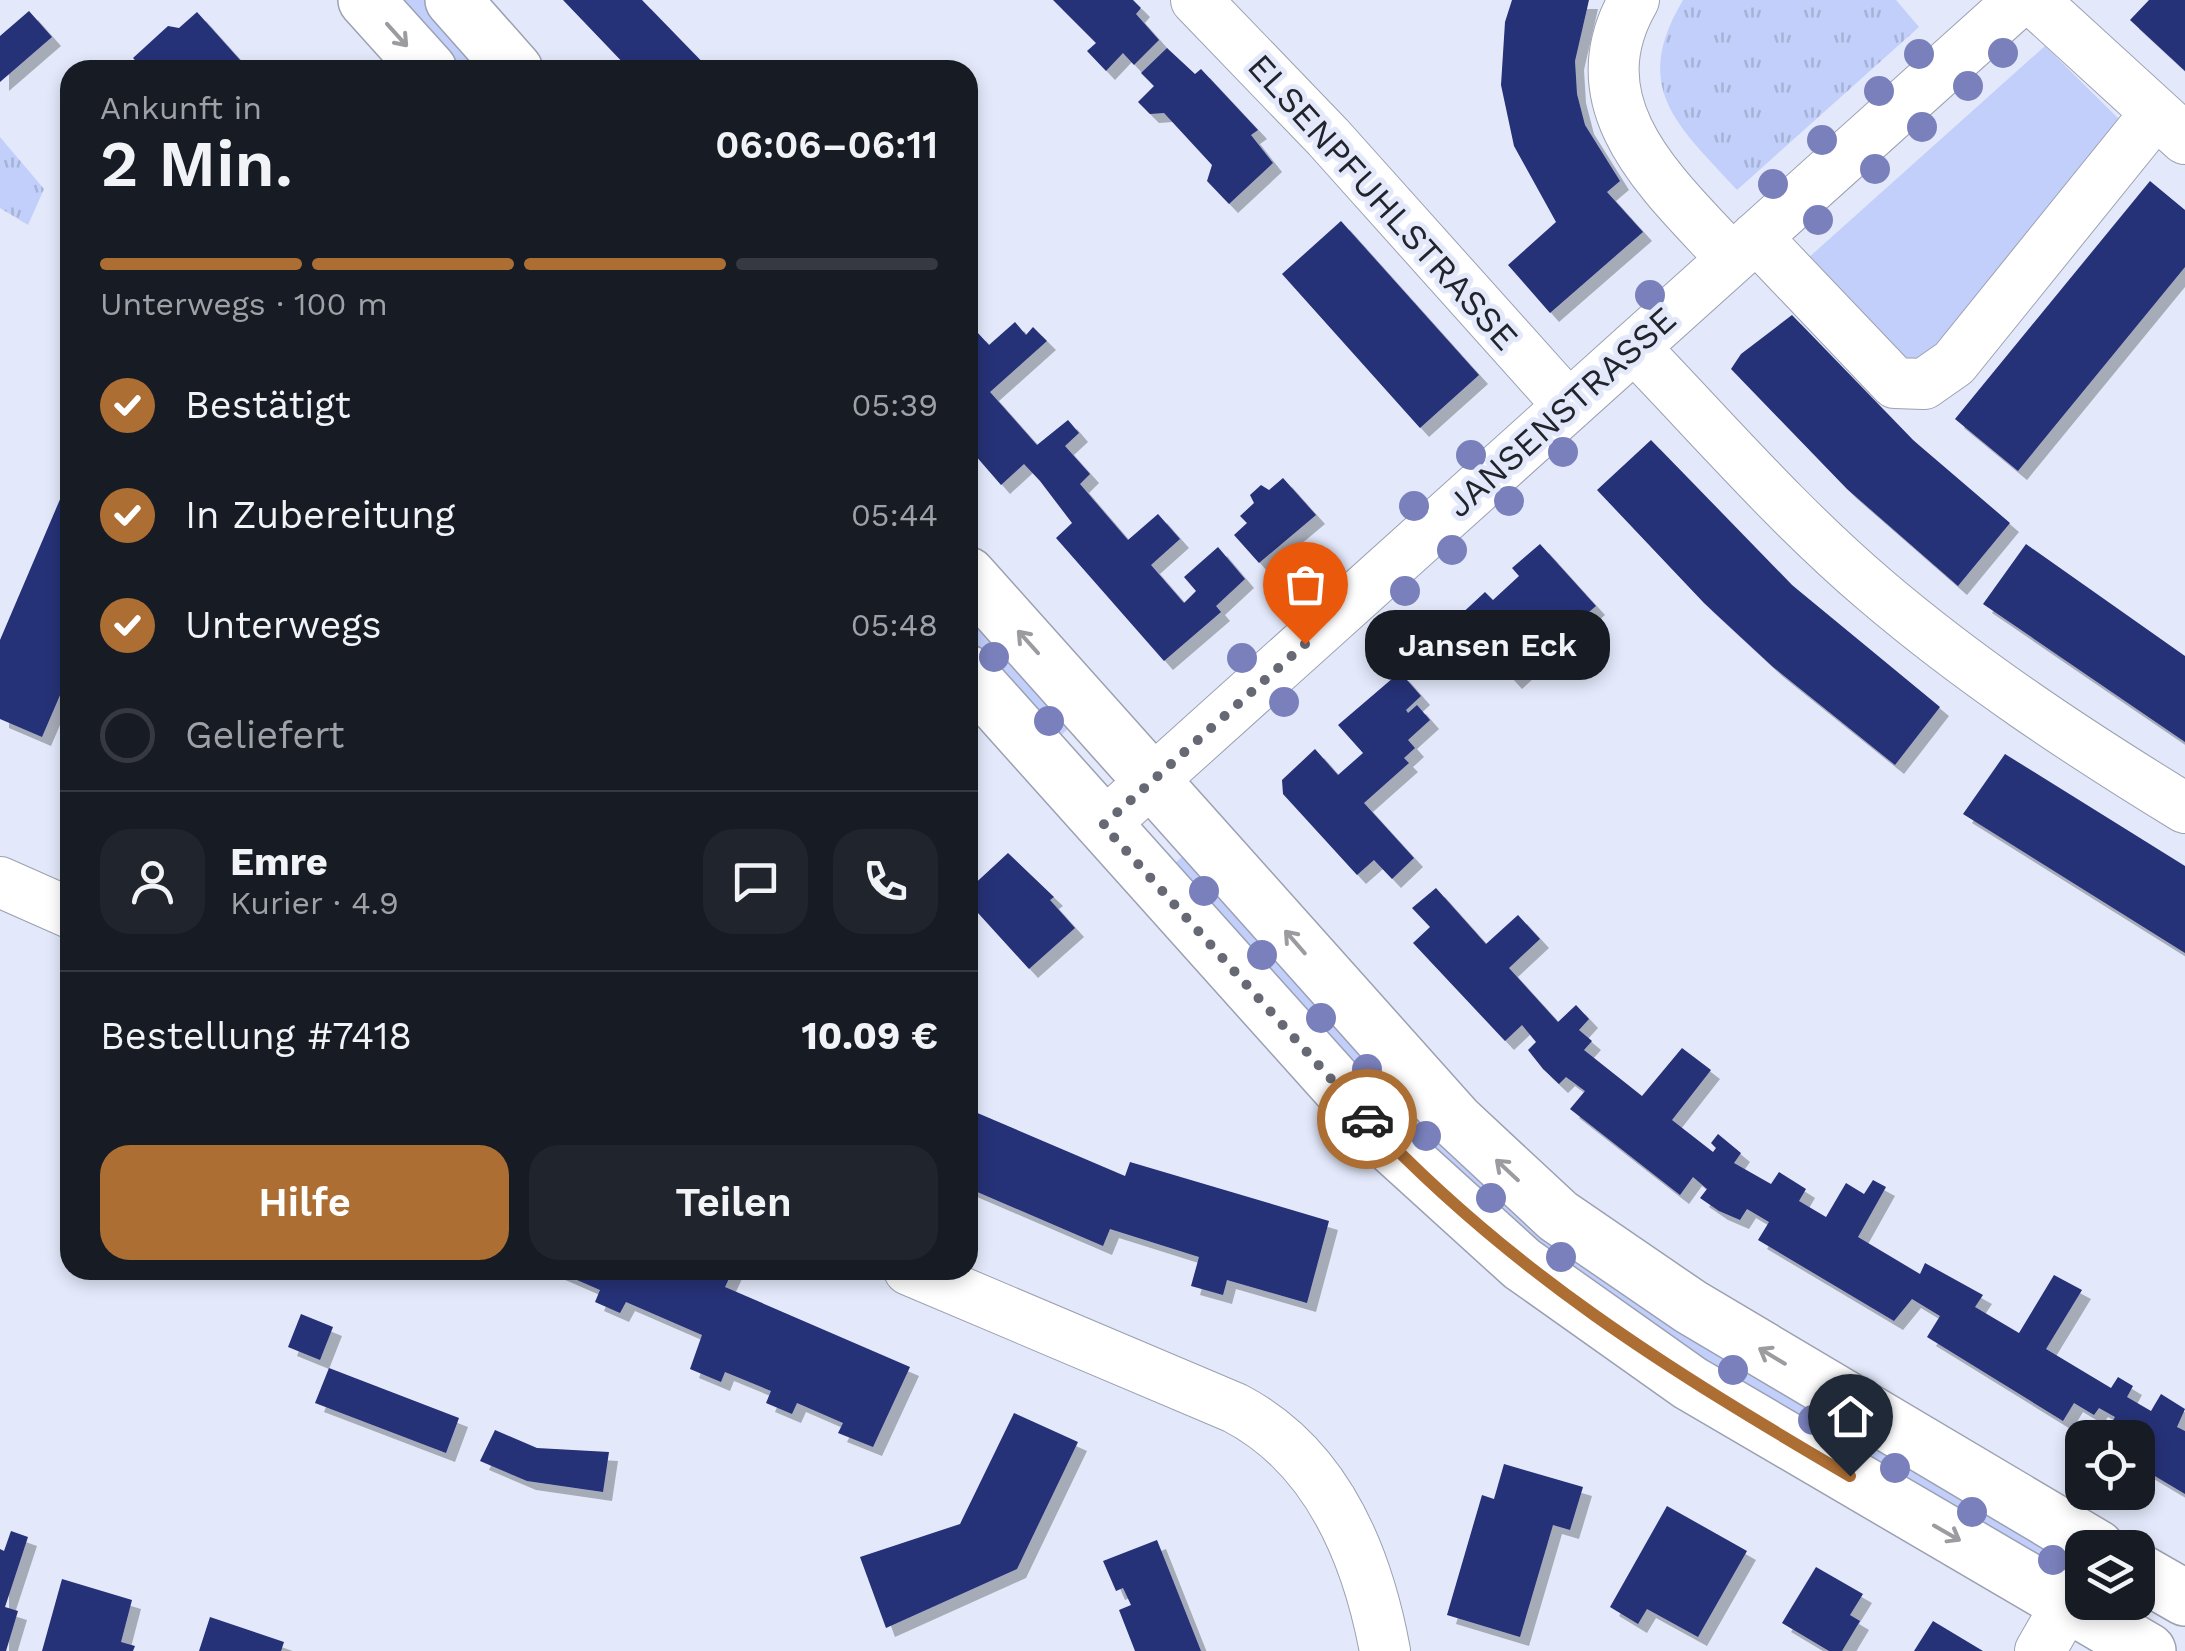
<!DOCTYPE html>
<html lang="de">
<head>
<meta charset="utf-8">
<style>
  body { margin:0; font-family:"Work Sans",sans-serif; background:#20242c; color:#f1f3f6; height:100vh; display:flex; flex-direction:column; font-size:38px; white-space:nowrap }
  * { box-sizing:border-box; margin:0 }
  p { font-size:32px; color:#9ea1a6 }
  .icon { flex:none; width:55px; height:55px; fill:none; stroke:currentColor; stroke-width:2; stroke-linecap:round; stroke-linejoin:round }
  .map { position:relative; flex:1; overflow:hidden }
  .details { position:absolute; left:60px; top:60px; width:918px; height:1220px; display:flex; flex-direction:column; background:#171b24; border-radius:30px; box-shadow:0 5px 15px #0003 }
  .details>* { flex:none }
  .buttons { position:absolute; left:2065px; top:1420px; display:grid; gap:20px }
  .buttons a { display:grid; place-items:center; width:90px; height:90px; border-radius:20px; background:#171b24; box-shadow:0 5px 15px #0003; font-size:50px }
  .pin { position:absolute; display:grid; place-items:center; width:85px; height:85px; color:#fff; margin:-102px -42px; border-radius:50% 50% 50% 0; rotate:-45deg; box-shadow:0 0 10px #0007 }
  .pin .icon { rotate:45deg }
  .courier { position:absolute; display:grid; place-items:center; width:100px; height:100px; margin:-50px; border:8px solid #ac6e33; border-radius:50%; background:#fff; color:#222; box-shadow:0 2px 12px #0007 }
  .bubble { position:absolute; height:70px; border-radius:30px; background:#171b24; box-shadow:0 5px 15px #0003; font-size:32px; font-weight:600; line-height:70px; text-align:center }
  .headline em { font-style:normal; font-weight:600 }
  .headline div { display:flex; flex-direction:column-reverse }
  .headline { display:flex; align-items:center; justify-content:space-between; height:170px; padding:0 40px }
  h1 { font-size:65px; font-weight:600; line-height:75px }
  .bar { display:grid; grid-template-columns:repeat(4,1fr); gap:15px 10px; align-content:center; height:120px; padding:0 40px }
  .bar i { height:12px; border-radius:8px; background:#363941 }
  .bar .current { background:#ac6e33 }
  .bar p { grid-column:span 4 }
  .line { display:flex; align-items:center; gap:25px; padding:0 40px; border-top:2px solid #363941 }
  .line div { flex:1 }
  .round { display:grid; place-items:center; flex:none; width:105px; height:105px; border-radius:30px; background:#20242c }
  ol { padding:0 40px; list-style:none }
  li { display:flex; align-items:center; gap:30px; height:110px }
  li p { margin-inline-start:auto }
  li .icon { padding:10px; border-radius:50%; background:#ac6e33; color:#fff; stroke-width:4 }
  li:last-child { color:#9ea1a6 }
  li i { width:55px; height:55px; border:5px solid #363941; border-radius:50% }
  .action { display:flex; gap:20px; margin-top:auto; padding:20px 40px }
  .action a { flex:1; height:115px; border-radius:30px; background:#ac6e33; color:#fff; font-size:40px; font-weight:600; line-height:115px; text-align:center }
  .action a+a { background:#20242c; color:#f1f3f6 }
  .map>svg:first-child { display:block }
</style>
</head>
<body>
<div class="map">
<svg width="2185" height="1651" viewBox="0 0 2185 1651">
  <defs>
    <pattern id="park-tufts" width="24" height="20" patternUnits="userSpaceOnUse" patternTransform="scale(2.5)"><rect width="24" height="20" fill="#c1cffa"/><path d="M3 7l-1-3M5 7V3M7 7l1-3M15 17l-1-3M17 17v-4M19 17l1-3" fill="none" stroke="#a6b2d6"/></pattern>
    <filter id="shadow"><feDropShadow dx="9" dy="9" stdDeviation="0" flood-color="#0004"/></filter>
  </defs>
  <rect width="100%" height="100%" fill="#e3e9fb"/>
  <path fill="#c1cffa" d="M 389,0 L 425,0 L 488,70 L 452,70 Z
    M 2045,46 L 2128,128 L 1944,356 L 1915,367 L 1797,268 Z
    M 968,608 L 1072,725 L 1054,742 L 968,645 Z
    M 1188,852 L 1440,1131 L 2082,1563 L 2082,1591 L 1715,1372 L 1495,1216 L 1168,869 Z"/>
  <path fill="url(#park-tufts)" d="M 1683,0 L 1896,0 L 1919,27 L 1737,190 C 1678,125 1630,89 1683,0 Z
    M 0,137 L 44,189 L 28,225 L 0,208 Z"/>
  <path fill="#253077" filter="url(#shadow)" d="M 563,0 L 642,0 L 710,70 L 630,70 Z
    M 1053,0 L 1133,0 L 1141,8 L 1136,14 L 1159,40 L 1134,65 L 1123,53 L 1106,71 L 1087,51 L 1096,43 Z
    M 1512,0 L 1589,0 L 1575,61 L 1577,94 L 1585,125 L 1620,181 L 1607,192 L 1643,232 L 1550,313 L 1508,265 L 1556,222 L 1514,146 L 1501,85 L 1505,22 Z
    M 2149,0 L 2185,0 L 2185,71 L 2130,20 Z
    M 29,11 L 52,37 L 0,82 L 0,36 Z
    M 197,12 L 249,70 L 144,70 L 133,58 L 168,26 L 179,28 Z
    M 1167,48 L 1195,74 L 1201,69 L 1258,130 L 1251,135 L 1273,163 L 1229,204 L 1207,181 L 1212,165 L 1164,113 L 1150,114 L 1138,102 L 1154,86 L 1141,73 Z
    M 2150,181 L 2185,210 L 2185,267 L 2018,471 L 1955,419 Z
    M 1341,221 L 1479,375 L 1420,428 L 1282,274 Z
    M 1792,315 L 1913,440 L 2010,523 L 1958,586 L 1847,489 L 1731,369 L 1741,354 Z
    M 1015,322 L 1026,335 L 1033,327 L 1047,341 L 990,392 L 1037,445 L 1068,420 L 1079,433 L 1065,446 L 1090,474 L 1080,484 L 1128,540 L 1158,514 L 1180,539 L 1151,565 L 1184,603 L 1196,591 L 1184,577 L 1218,547 L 1245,579 L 1216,606 L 1221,612 L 1164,661 L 1056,538 L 1072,523 L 1040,481 L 1024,464 L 1001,485 L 968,447 L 968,341 L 977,332 L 989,345 Z
    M 1651,440 L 1792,585 L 1940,707 L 1895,765 L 1773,667 L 1704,603 L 1597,490 Z
    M 1283,478 L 1316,515 L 1259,563 L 1234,535 L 1247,523 L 1240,516 L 1254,503 L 1250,495 L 1261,485 L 1269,490 Z
    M 64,490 L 70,493 L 70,672 L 42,737 L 0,719 L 0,640 Z
    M 1540,544 L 1596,606 L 1562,635 L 1562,646 L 1554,653 L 1544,652 L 1513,680 L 1457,618 L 1485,592 L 1493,600 L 1519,576 L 1512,568 Z
    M 2026,544 L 2185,656 L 2185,742 L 1983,604 Z
    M 1400,672 L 1421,696 L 1406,710 L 1408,713 L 1417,705 L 1430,720 L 1408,740 L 1415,748 L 1404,758 L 1409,763 L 1364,803 L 1414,858 L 1392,879 L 1374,860 L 1357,875 L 1283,794 L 1282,780 L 1315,749 L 1338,775 L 1363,753 L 1338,725 Z
    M 2005,754 L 2185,866 L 2185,953 L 1963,814 Z
    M 1008,853 L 1054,897 L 1050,900 L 1075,928 L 1029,969 L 968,902 L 968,890 Z
    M 1436,888 L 1486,944 L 1518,915 L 1540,939 L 1509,968 L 1558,1022 L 1576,1005 L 1589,1019 L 1579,1030 L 1592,1041 L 1584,1050 L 1642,1096 L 1682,1048 L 1711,1070 L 1672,1120 L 1713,1152 L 1716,1148 L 1711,1143 L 1718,1134 L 1741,1153 L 1734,1163 L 1771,1184 L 1779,1172 L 1806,1189 L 1799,1201 L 1826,1217 L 1846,1183 L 1864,1194 L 1873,1180 L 1886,1187 L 1858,1237 L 1920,1274 L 1925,1263 L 1983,1295 L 1975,1307 L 2019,1333 L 2054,1275 L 2082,1290 L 2046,1349 L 2111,1388 L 2118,1377 L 2133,1386 L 2127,1397 L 2151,1411 L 2161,1394 L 2185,1409 L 2177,1427 L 2185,1431 L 2185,1494 L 2138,1466 L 2148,1446 L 2111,1424 L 2115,1417 L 2099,1408 L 2094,1415 L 2074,1403 L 2063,1421 L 1927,1337 L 1940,1316 L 1912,1299 L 1894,1321 L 1758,1240 L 1769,1222 L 1747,1209 L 1740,1220 L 1719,1211 L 1700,1198 L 1707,1189 L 1693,1177 L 1680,1195 L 1570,1109 L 1585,1091 L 1566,1077 L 1559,1084 L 1543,1069 L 1528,1050 L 1536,1042 L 1522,1025 L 1505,1041 L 1413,943 L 1430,927 L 1412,908 Z
    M 968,1109 L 1125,1176 L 1130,1162 L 1329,1221 L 1307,1303 L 1227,1280 L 1223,1295 L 1191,1286 L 1199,1257 L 1110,1229 L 1103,1246 L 968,1188 Z
    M 554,1270 L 733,1270 L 725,1287 L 910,1367 L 873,1447 L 838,1433 L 843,1423 L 797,1403 L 792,1414 L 766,1403 L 771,1391 L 725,1372 L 721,1382 L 690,1369 L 702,1335 L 626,1302 L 620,1313 L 595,1302 L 600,1290 Z
    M 301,1314 L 333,1327 L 320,1360 L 288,1347 Z
    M 329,1368 L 459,1418 L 446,1453 L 315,1403 Z
    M 1014,1413 L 1078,1442 L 1017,1569 L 886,1628 L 860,1557 L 960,1524 Z
    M 495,1430 L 537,1448 L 609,1452 L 603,1492 L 527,1481 L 480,1461 Z
    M 1504,1464 L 1583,1487 L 1570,1530 L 1553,1525 L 1520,1637 L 1447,1615 L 1482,1495 L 1494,1499 Z
    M 1667,1506 L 1747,1551 L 1698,1637 L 1647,1609 L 1638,1624 L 1610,1607 Z
    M 11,1531 L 28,1537 L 5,1607 L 18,1611 L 6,1651 L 0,1651 L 0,1549 L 4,1551 Z
    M 1157,1540 L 1201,1651 L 1135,1651 L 1119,1610 L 1131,1605 L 1123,1588 L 1116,1591 L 1103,1561 Z
    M 1816,1567 L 1863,1594 L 1850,1615 L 1860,1621 L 1842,1651 L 1829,1651 L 1782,1623 Z
    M 62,1579 L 132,1600 L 121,1642 L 135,1646 L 133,1651 L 42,1651 Z
    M 210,1617 L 284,1642 L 281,1651 L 199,1651 Z
    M 1933,1621 L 1983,1651 L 1914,1651 Z"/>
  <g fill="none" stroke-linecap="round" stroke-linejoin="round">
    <g stroke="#9ca1b1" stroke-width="52">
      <path id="minor" d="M 1196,0 L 1328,137 L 1569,406
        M 1634,0 C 1572,107 1665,186 1732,259
        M 2033,0 L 2185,139
        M 1756,237 L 1895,383 L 1924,384 L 1954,363 L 2155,114
        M 1634,347 C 1713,429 1788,516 1875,590 C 1971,672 2077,742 2185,808
        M 1103,825 L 2020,0
        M 0,882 L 70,913
        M 909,1270 L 1235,1408 C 1327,1456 1367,1554 1385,1651
        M 2040,1651 L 2067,1604"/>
    </g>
    <g stroke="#9ca1b1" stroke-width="58">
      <path id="major" d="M 366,0 L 429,70
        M 453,0 L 515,70
        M 968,575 L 1457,1122 L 1558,1216 L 1691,1307 L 2097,1548
        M 968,673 L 1392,1146 L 1522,1264 L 1690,1383 L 2148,1651
        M 2138,1571 L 2185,1598"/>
    </g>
    <use href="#minor" stroke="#fff" stroke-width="50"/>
    <use href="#major" stroke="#fff" stroke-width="55"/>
  </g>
  <g fill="#7980bb">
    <circle cx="2003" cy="53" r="15"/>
    <circle cx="1919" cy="54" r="15"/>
    <circle cx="1968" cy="86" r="15"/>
    <circle cx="1879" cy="91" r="15"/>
    <circle cx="1922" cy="127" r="15"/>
    <circle cx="1822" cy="140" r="15"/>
    <circle cx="1875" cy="169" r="15"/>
    <circle cx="1773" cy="184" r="15"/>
    <circle cx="1818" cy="220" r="15"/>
    <circle cx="1650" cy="295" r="15"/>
    <circle cx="1563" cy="452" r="15"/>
    <circle cx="1471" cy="455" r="15"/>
    <circle cx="1509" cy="501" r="15"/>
    <circle cx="1414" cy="506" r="15"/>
    <circle cx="1452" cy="550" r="15"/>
    <circle cx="1405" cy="591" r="15"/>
    <circle cx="994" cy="657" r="15"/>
    <circle cx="1242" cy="658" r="15"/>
    <circle cx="1284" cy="702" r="15"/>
    <circle cx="1049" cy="721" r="15"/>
    <circle cx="1204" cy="891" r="15"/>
    <circle cx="1262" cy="955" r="15"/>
    <circle cx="1321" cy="1018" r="15"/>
    <circle cx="1367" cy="1069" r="15"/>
    <circle cx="1426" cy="1136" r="15"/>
    <circle cx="1491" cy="1198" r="15"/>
    <circle cx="1561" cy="1257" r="15"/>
    <circle cx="1733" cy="1370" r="15"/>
    <circle cx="1813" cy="1420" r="15"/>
    <circle cx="1895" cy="1468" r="15"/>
    <circle cx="1972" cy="1512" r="15"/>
    <circle cx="2053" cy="1560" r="15"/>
  </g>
  <defs><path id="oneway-shaft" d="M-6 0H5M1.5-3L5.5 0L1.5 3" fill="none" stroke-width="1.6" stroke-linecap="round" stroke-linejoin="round" transform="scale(2.5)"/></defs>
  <g stroke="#9c9ca0">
    <use href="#oneway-shaft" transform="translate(397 35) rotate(48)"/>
    <use href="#oneway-shaft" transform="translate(1028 642) rotate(-132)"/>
    <use href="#oneway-shaft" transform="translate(1295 942) rotate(-131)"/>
    <use href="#oneway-shaft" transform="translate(1507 1170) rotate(-137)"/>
    <use href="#oneway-shaft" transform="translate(1772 1356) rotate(-149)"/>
    <use href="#oneway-shaft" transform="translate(1947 1533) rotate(30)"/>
  </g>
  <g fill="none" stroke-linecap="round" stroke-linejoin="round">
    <path stroke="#666974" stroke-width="10" stroke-dasharray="0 18" d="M 1305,644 L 1103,825 L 1367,1119"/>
    <path stroke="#ac6e33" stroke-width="12" d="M 1367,1119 C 1512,1273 1669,1370 1850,1476"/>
  </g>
  <g text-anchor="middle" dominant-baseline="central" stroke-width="10" stroke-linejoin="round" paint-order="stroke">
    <g font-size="35" fill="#22242b" stroke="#e3e9fb">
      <text transform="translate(1383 202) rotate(48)">ELSENPFUHLSTRASSE</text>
      <text transform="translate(1561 412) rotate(-42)">JANSENSTRASSE</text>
    </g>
  </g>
</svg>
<div class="buttons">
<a><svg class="icon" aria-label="locate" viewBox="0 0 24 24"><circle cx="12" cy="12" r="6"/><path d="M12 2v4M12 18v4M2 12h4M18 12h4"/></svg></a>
<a><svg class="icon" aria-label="layers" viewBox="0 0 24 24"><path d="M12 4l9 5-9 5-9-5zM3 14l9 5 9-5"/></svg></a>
</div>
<div class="pin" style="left:1305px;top:644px;background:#ea580c"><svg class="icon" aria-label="bag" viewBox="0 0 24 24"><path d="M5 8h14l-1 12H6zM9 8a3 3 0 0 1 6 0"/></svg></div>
<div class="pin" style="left:1850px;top:1476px;background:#1f2937"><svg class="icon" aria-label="home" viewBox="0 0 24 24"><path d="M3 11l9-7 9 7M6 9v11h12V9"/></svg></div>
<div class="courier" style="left:1367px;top:1119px"><svg class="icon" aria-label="car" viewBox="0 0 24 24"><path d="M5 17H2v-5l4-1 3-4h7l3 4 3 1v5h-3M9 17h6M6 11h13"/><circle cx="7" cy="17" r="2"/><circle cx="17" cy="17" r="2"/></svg></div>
<div class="bubble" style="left:1365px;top:610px;width:245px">Jansen Eck</div>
<section class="details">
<div class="headline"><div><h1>2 Min.</h1><p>Ankunft in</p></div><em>06:06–06:11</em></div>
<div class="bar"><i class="current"></i><i class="current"></i><i class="current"></i><i></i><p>Unterwegs · 100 m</p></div>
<ol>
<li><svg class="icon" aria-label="check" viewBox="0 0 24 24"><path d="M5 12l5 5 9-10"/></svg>Bestätigt<p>05:39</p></li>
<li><svg class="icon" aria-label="check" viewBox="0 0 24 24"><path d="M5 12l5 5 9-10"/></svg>In Zubereitung<p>05:44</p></li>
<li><svg class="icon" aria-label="check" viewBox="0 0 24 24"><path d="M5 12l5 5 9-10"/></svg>Unterwegs<p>05:48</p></li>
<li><i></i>Geliefert</li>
</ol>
<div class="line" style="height:180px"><a class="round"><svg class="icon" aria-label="person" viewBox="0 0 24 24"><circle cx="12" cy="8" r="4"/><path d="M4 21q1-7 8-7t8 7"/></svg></a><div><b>Emre</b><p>Kurier · 4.9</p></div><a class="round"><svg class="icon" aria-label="chat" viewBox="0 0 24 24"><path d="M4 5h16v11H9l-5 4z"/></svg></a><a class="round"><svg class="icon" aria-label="phone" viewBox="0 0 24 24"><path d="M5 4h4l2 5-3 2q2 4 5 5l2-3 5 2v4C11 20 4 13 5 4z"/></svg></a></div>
<div class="line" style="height:130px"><div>Bestellung #7418</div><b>10.09 €</b></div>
<div class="action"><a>Hilfe</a><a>Teilen</a></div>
</section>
</div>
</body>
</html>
